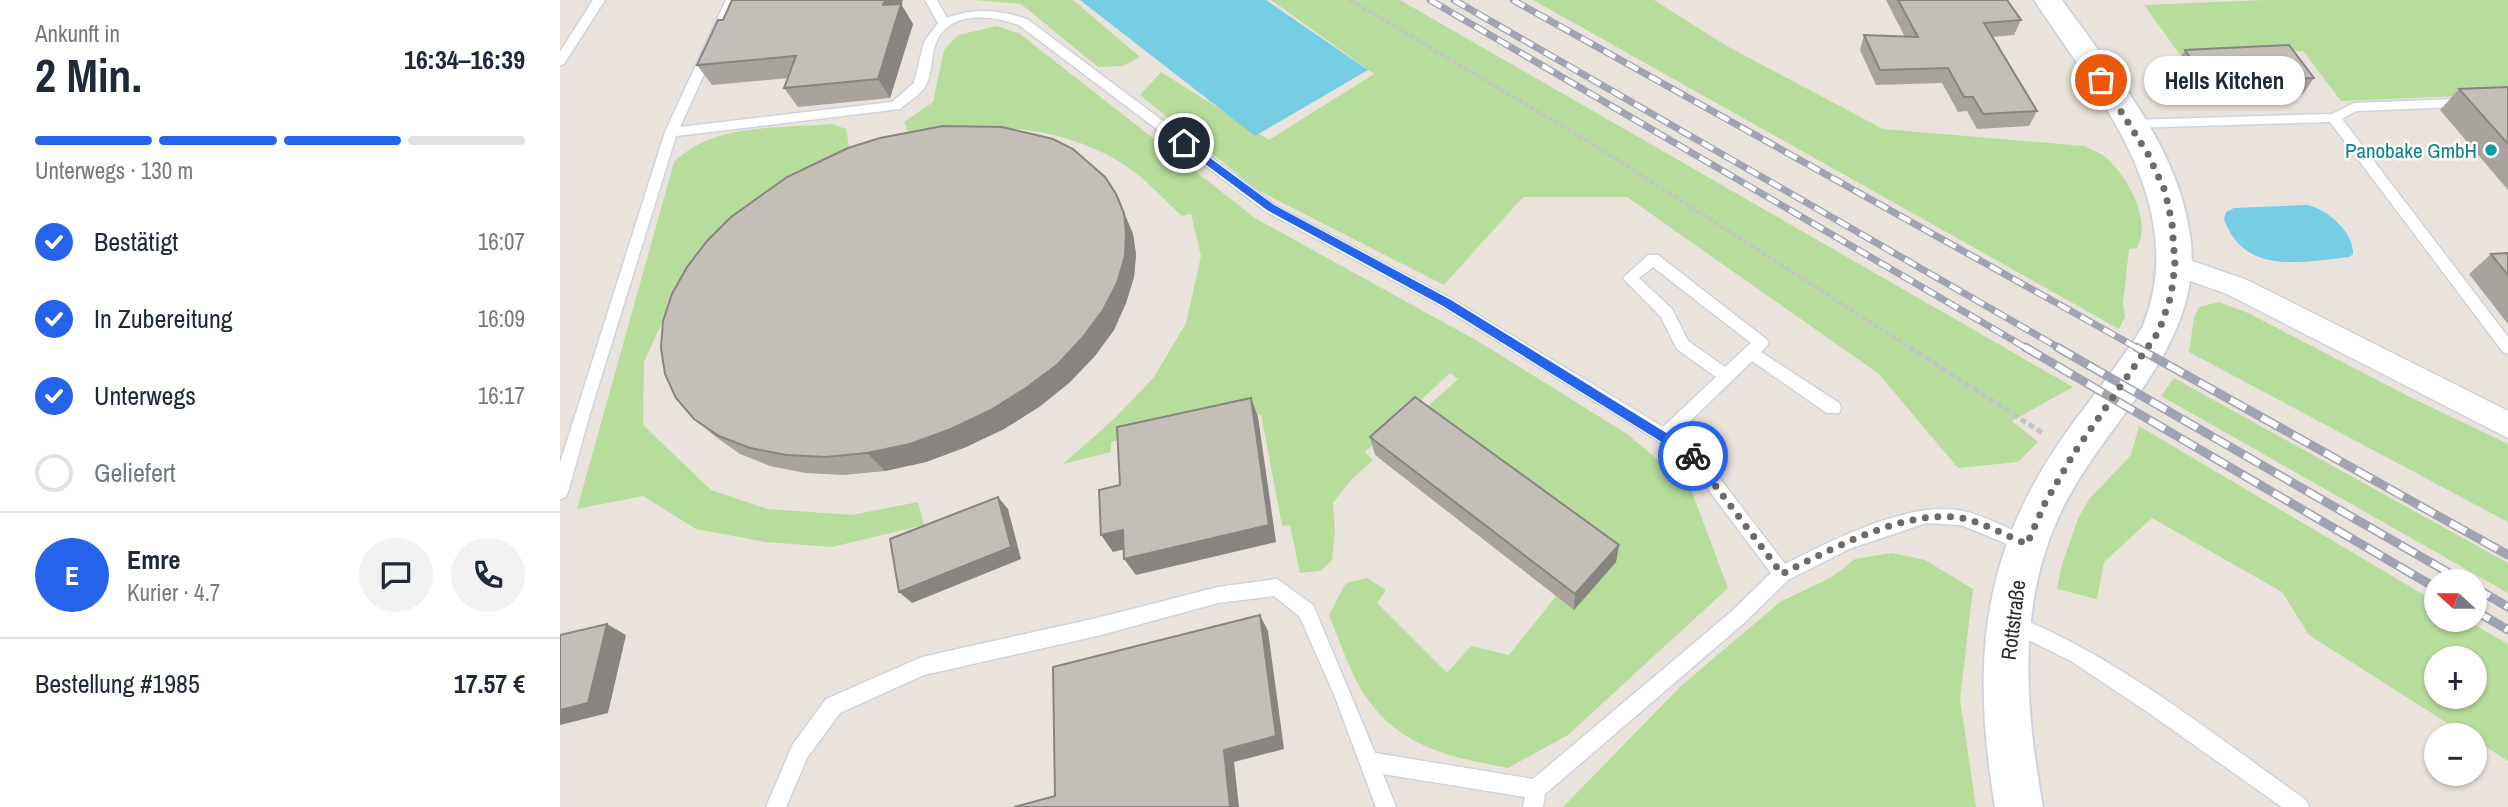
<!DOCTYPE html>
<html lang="de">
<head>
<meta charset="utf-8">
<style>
  body { margin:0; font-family:"Archivo Narrow",sans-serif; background:#f2f2f3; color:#1f2937; height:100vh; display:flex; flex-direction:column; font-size:26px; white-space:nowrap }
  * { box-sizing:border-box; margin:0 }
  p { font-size:23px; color:#747a83 }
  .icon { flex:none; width:38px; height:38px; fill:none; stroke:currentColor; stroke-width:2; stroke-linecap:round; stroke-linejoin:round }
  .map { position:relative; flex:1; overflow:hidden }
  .sheet { display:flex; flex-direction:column; background:#fff; width:560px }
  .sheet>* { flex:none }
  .needle { width:46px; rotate:291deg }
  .controls { position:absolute; left:1864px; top:569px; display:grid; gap:14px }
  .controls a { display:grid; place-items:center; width:63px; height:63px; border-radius:50%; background:#fff; box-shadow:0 2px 5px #0004; font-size:35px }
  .pin { position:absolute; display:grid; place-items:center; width:60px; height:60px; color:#fff; margin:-30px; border:4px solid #fff; border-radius:50%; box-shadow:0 2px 7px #0007 }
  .courier { position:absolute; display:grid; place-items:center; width:70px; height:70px; margin:-35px; border:5px solid #2563eb; border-radius:50%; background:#fff; color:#222; box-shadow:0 2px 9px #0007 }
  .bubble { position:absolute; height:49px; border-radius:24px; background:#fff; box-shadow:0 2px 5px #0004; font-size:23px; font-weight:800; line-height:49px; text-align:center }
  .head em { font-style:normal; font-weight:800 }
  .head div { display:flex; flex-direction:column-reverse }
  .head { display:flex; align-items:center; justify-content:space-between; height:119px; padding:0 35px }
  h1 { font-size:46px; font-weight:800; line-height:52px }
  .bar { display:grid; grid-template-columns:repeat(4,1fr); gap:10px 7px; align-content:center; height:84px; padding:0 35px }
  .bar i { height:9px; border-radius:5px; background:#e0e1e3 }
  .bar .current { background:#2563eb }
  .bar p { grid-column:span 4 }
  .line { display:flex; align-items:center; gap:18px; padding:0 35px; border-top:2px solid #e0e1e3 }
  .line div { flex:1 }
  .round { display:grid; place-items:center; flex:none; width:74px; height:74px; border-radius:37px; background:#f2f2f3 }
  ol { padding:0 35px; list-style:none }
  li { display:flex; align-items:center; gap:21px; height:77px }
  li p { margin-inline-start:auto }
  li .icon { padding:7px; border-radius:50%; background:#2563eb; color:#fff; stroke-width:4 }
  li:last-child { color:#747a83 }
  li i { width:38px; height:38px; border:4px solid #e0e1e3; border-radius:50% }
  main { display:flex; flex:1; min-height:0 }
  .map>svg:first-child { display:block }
</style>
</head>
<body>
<main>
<section class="sheet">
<div class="head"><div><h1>2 Min.</h1><p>Ankunft in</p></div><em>16:34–16:39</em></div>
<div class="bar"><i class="current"></i><i class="current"></i><i class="current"></i><i></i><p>Unterwegs · 130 m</p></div>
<ol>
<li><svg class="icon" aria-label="check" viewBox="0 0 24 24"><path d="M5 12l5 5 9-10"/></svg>Bestätigt<p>16:07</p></li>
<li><svg class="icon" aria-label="check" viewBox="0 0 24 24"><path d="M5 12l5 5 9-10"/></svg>In Zubereitung<p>16:09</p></li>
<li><svg class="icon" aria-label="check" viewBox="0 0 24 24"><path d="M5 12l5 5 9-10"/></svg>Unterwegs<p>16:17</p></li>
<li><i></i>Geliefert</li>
</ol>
<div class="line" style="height:126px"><b class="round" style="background:#2563eb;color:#fff">E</b><div><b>Emre</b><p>Kurier · 4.7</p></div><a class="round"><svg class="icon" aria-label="chat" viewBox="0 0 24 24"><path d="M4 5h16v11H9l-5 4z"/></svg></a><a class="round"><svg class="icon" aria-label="phone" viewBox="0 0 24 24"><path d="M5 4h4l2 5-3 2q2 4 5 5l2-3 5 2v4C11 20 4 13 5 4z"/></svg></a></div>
<div class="line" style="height:91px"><div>Bestellung #1985</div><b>17.57 €</b></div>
</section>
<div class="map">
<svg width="1948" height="807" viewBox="0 0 1948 807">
  <rect width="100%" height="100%" fill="#eae3dc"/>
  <path fill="#b6dd9c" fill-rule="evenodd" d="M 414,0 L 513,0 L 580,57 L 563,66 L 538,67 L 461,4 Z
    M 711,0 L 840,0 L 1513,387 L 1452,421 L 1478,442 L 1458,462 L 1398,468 L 1319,374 L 1067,197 L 963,197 L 884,285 L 697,190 L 580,95 L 601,72 L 709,140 L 814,74 Z
    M 973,0 L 1094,0 L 1165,45 L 1323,129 L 1524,146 C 1532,150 1542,153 1548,159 C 1568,178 1592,221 1577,248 L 1569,249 L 1563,303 L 1565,317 L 1559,329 Z
    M 1705,0 L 1948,0 L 1948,94 L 1781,101 L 1743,51 L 1621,56 L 1584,5 Z
    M 437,26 L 460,34 L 695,218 L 921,343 L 1067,434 L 1130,487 L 1168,588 L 1008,735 L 948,768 C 891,757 839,748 804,694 C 789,671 780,641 769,615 L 786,583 L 807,578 L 826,590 L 817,603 L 887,673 L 911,646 L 949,655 L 996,596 L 1014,609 L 858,415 L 898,379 L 890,373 L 805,452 L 813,460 L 790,481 L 773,503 L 775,529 L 772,561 L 760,571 L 740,573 L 730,525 L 722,526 L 701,414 L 691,417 L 689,408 L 551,442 L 551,452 L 503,464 L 555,418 L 594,377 L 626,323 L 641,256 L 631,214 L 622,216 C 604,200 586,179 566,166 C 521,136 465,126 412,127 C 390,127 370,132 348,131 L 344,122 L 373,102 L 384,50 L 398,35 Z
    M 272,124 L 286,129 L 289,146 L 116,292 L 84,362 L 83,425 L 151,490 L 208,509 L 292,515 L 358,502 L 364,525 L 272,547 L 206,542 L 136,529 L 83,496 L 17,509 L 114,162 C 154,122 220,129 272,124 Z
    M 1659,302 L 1688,313 L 1850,397 L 1948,444 L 1948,522 L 1629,352 L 1634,318 L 1639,307 Z
    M 1614,378 L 1948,563 L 1948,593 L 1601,396 Z
    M 1579,426 L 1876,602 L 1876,620 L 1906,620 L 1948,644 L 1948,761 L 1915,740 L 1914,735 L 1906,735 L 1749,635 L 1722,592 L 1592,518 L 1544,562 L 1537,599 L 1497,589 L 1502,564 L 1518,519 L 1529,499 L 1571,455 ZM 1876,658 L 1914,658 L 1914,696 L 1876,696 Z
    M 1332,553 L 1365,560 L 1413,589 L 1400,699 L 1416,807 L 1003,807 L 1121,686 L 1220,602 L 1272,577 L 1295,559 Z"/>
  <path fill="#76cee5" d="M 520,0 L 706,0 L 808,70 L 695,136 Z
    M 1747,205 C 1767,209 1794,232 1793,254 L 1789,257 C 1742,262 1684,276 1664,219 L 1666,212 L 1674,208 Z"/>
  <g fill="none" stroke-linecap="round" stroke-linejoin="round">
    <g stroke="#ced2dd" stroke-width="3">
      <path id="lane" d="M 33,0 L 45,0 L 4,64 L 0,65 L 0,52 Z
        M 166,0 L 178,0 L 120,127 L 332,102 L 354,83 L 364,42 L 378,23 L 365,0 L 377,0 L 387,18 C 414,7 440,10 467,19 L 715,205 L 892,299 L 1103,427 L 1156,377 L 1117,349 L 1101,317 L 1063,278 L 1088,255 L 1098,255 L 1206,339 L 1209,343 L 1201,352 L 1279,403 L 1281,408 L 1279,413 L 1267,413 L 1192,361 L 1116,435 L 1136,447 L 1225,564 C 1270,541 1352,499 1403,511 C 1426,516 1451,530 1473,539 L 1476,544 L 1473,549 L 1467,552 L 1401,525 L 1366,523 L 1289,549 L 1228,580 L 1184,623 L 985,794 L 983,807 L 963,807 L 965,797 L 823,774 L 836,807 L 816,807 L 775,697 L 740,617 L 714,596 L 658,603 L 537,636 L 364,675 L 280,713 L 247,758 L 226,807 L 206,807 L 233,744 L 266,699 L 362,657 L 537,618 L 658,587 L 717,579 L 753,605 L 815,753 L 973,779 L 1172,611 L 1211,573 L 1124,457 L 882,307 L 705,211 L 459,25 C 431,15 389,10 376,43 C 370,56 373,75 365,87 C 360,95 348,102 340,109 L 116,136 L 31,410 L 8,492 L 6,497 L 0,499 L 0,463 L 105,132 ZM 1093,267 L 1191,343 L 1165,367 L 1128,341 L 1112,309 L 1079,278 Z
        M 1948,97 L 1948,105 L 1796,111 L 1782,119 L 1948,337 L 1948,354 L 1943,352 L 1770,122 L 1570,128 L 1564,124 L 1570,120 L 1772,114 L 1794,103 Z
        M 1452,615 C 1556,655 1655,736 1746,800 L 1749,807 L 1722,807 L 1586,711 L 1511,661 L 1446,629 L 1443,623 L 1446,617 Z"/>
    </g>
    <g stroke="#ced2dd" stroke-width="3">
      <path id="street" d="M 1615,255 L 1687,280 L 1948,411 L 1948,438 L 1667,294 L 1605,272 L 1601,265 L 1605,258 Z"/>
    </g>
    <g stroke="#ced2dd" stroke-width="4">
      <path id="secondary" d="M 1474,0 L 1502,0 C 1552,71 1618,146 1630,235 C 1646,351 1536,426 1495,525 C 1457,615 1466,714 1483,807 L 1435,807 C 1413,673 1418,566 1495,449 C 1522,408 1556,370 1582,328 C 1633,206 1538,96 1474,0 Z"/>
    </g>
    <path stroke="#c3c3c3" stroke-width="3.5" stroke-dasharray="4.5 2.5" stroke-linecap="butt" d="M 790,0 L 1028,141 L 1352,349"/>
    <path stroke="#c3c3c3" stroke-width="5" stroke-dasharray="6 3.5" stroke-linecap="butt" d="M 1349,347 L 1484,434"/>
    <use href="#lane" fill="#fff" fill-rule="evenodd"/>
    <use href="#street" fill="#fff" fill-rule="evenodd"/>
    <use href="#secondary" fill="#fff" fill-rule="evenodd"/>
    <g stroke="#9fa3b2" stroke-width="7">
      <path id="rail-far1" d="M 870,0 L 1468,349
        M 894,0 L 1501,349
        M 953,0 L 1579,349"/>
    </g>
    <g stroke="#9fa3b2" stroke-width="9">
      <path id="rail" d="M 1465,347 L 1876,588
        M 1497,347 L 1903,581
        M 1576,347 L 1948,555
        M 1914,587 L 1948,607
        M 1914,610 L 1948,630"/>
    </g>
    <use href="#rail-far1" stroke="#fff" stroke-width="4.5" stroke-dasharray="13" stroke-linecap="butt"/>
    <use href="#rail" stroke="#fff" stroke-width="6" stroke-dasharray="18" stroke-linecap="butt"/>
  </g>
  <path fill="#a8a39d" d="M 1326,0 L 1447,0 L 1461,20 L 1454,35 L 1432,37 L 1477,111 L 1469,126 L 1417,129 L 1407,111 L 1398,112 L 1382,83 L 1316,85 L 1300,50 L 1304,35 L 1345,37 Z
    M 341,4 L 353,24 L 330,98 L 238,107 L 224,88 L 228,78 L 152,85 L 137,65 Z
    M 1625,50 L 1754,78 L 1743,94 L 1638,98 L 1616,65 Z
    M 1948,87 L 1948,190 L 1880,110 L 1899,89 Z
    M 556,194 L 573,234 L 576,254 L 574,277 L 566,303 L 554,330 L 534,357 L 509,383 L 479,407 L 444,429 L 406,447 L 366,462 L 325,471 L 284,475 L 246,473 L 210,466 L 180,454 L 156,437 L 134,419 Z
    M 1948,253 L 1948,324 L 1909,274 L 1931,254 Z
    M 810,437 L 1059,545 L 1056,562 L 1014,610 L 815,455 Z"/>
  <path fill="#888580" d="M 325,0 L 343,0 L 341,4 L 353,24 L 330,98 L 318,79 L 323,5 Z
    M 556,194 L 573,234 L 576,254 L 574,277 L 566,303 L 554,330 L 534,357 L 509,383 L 479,407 L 444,429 L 406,447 L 366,462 L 325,471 L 307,453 Z
    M 691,398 L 698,417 L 716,542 L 576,575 L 564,559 Z
    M 438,497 L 448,509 L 461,559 L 352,603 L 339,592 Z
    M 563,530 L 574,547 L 553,552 L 541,535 Z
    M 1059,545 L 1056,562 L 1014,610 L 1015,594 Z
    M 700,615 L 708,631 L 724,749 L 674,762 L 679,807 L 670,807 L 664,750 Z
    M 47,624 L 66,635 L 48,713 L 0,725 L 0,710 Z"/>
  <path fill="#c3beb7" stroke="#888580" stroke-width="2" d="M 172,0 L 325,0 L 323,5 L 341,4 L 318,79 L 224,88 L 236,56 L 137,65 L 158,20 L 163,20 Z
    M 1338,0 L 1447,0 L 1461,20 L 1424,23 L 1477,111 L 1423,114 L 1413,97 L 1404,97 L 1388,68 L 1320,70 L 1304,35 L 1358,37 Z
    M 1729,45 L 1754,78 L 1648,83 L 1625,50 Z
    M 1948,87 L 1948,144 L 1899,89 Z
    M 383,126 L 442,127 L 493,139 L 513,149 L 545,177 L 556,194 L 564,213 L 566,234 L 565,256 L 557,283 L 543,310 L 523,337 L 498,364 L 466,388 L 431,410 L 391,429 L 350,444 L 307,453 L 266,457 L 226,455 L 190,448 L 159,436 L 134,419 L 116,398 L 105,374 L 101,348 L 103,321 L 112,294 L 127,267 L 147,241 L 171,217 L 227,177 L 288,148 L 320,138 Z
    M 1948,253 L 1948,275 L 1931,254 Z
    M 855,397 L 1059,545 L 1015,594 L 810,437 Z
    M 691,398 L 709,525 L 564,559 L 563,530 L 541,535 L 539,490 L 560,485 L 557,427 Z
    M 438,497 L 451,547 L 339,592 L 330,539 Z
    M 700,615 L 716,736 L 664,750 L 670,807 L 454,807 L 495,796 L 493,667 Z
    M 47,624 L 28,703 L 0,710 L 0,635 Z"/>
  <path fill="#2563eb" d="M 621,141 L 627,141 L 714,205 L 891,300 L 1137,452 L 1137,459 L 1129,459 L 883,306 L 707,210 L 621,146 Z"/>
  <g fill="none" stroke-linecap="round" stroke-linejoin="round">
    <path stroke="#6d6a68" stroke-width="7" stroke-dasharray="0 12.6" d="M 1133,456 L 1222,574 C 1269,550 1347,508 1401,518 C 1423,522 1446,536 1467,544 L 1485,503 L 1514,453 L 1599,331 L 1611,296 L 1615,265 L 1612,223 L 1605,191 L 1588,154 L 1541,80"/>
  </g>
  <circle fill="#0f9aa8" stroke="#fff" stroke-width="2.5" cx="1931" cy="150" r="7"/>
  <g text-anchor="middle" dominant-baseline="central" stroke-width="5" stroke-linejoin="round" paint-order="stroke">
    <g font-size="21" fill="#0d838f" stroke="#fff" text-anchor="end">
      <text x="1917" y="150">Panobake GmbH</text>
    </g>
    <g font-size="21" fill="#292929" stroke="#fff">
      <text transform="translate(1453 620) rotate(-83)">Rottstraße</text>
    </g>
  </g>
</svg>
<div class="controls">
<a><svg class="needle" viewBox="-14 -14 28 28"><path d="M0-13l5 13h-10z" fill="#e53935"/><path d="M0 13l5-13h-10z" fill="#747a83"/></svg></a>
<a>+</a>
<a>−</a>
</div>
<div class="pin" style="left:1541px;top:80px;background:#ea580c"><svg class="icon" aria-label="bag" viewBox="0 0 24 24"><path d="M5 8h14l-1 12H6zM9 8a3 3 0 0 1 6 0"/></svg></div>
<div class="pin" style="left:624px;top:143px;background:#1f2937"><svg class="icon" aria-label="home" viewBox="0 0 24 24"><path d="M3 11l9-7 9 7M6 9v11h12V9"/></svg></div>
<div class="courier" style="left:1133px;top:456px"><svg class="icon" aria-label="bike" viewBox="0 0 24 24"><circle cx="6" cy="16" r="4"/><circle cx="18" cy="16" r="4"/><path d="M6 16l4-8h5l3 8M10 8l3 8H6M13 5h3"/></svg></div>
<div class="bubble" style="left:1584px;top:56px;width:161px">Hells Kitchen</div>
</div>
</main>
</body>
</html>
